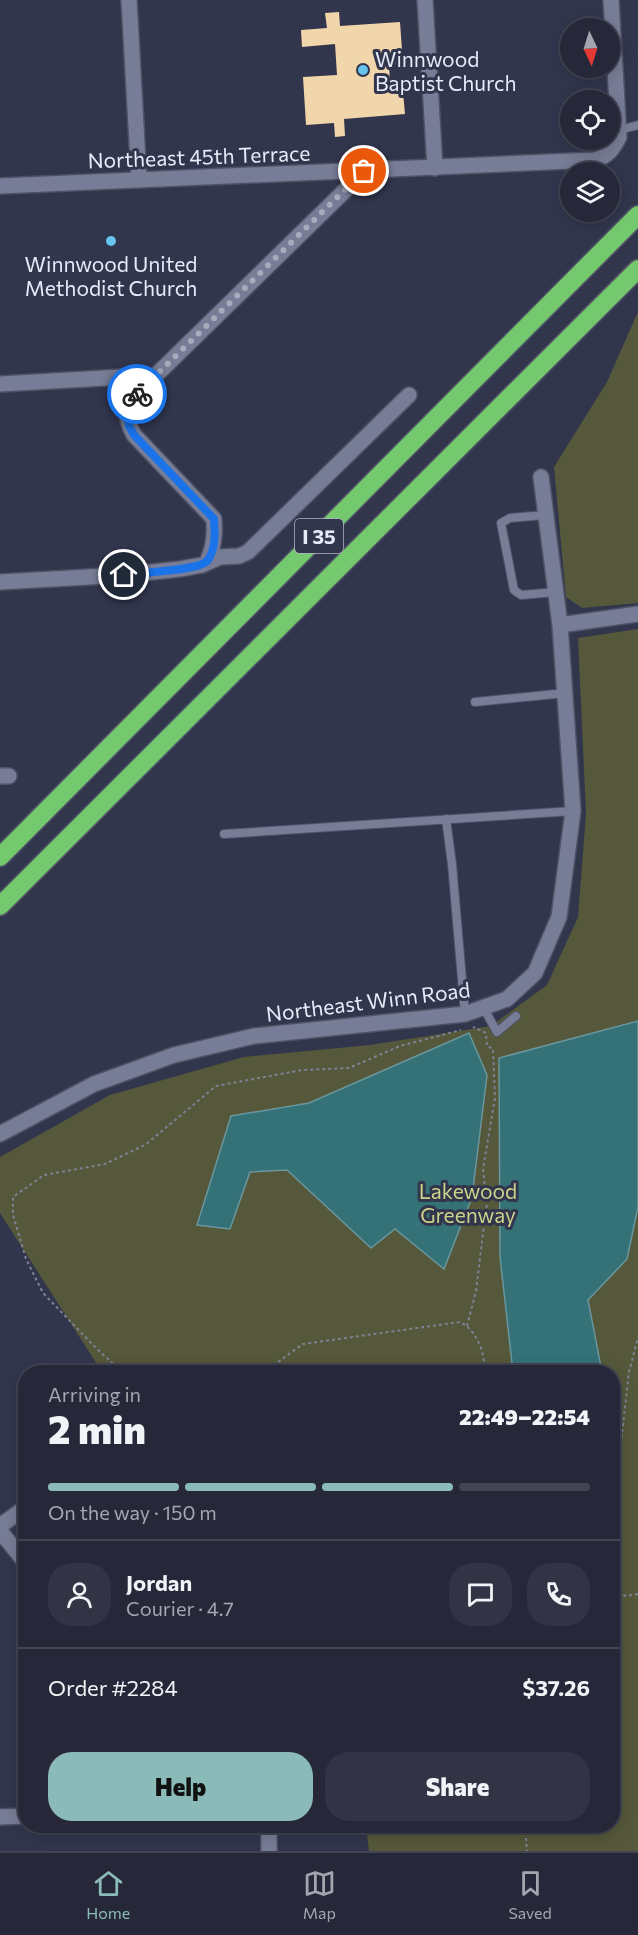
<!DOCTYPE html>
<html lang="en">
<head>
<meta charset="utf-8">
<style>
  body { margin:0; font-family:Commissioner,sans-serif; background:#323445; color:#f1f3f6; height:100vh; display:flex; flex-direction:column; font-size:22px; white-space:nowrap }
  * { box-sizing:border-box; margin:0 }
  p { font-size:20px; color:#a4a6af }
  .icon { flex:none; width:33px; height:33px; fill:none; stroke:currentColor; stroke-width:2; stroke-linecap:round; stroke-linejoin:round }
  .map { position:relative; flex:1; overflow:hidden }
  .panel { position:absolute; left:18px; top:1365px; width:602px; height:468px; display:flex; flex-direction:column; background:#26283a; border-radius:24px; box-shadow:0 3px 15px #0003,0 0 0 2px #424454 }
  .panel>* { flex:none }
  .needle { width:39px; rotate:176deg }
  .buttons { position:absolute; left:560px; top:18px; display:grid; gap:12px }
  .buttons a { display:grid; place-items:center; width:60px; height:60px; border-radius:50%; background:#26283a; box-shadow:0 3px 15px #0003,0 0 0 2px #424454; font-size:30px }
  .pin { position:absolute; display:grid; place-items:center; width:51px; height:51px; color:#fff; margin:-26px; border:3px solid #fff; border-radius:50%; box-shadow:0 2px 6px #0007 }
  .courier { position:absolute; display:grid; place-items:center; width:60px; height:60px; margin:-30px; border:4px solid #1a73e8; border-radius:50%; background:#fff; color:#222; box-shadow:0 2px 8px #0007 }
  .overview em { font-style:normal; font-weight:800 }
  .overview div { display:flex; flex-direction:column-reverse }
  .overview { display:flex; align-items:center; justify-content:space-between; height:102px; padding:0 30px }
  h1 { font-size:39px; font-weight:800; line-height:45px }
  .bar { display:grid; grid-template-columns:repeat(4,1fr); gap:9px 6px; align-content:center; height:72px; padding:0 30px }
  .bar i { height:8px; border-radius:4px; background:#424454 }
  .bar .selected { background:#8bbbb9 }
  .bar p { grid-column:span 4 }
  .line { display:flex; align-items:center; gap:15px; padding:0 30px; border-top:2px solid #424454 }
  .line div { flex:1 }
  .round { display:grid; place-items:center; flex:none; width:63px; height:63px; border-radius:24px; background:#323445 }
  .cta { display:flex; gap:12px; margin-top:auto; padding:12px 30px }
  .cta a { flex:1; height:69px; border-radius:24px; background:#8bbbb9; color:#111; font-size:24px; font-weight:800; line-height:69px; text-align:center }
  .cta a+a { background:#323445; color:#f1f3f6 }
  .tabs { display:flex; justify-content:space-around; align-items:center; height:84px; border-top:2px solid #424454; background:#26283a; font-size:16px; color:#a4a6af }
  .tabs a { display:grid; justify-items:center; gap:3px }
  .tabs .selected { color:#8bbbb9 }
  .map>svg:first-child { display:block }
</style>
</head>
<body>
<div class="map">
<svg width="638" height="1851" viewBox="0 0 638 1851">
  <rect width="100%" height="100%" fill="#32364d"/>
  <path fill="#55583a" d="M 638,312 L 638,603 L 582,608 L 566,597 L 554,467 L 607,382 Z
    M 638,629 L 638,1851 L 369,1851 L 366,1826 L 612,1826 L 612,1372 L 102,1372 L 0,1213 L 0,1157 L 110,1095 L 244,1057 L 370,1045 L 491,1026 L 547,985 L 578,917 L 586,814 L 578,638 Z"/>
  <path fill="#347278" stroke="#6a969e" stroke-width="1.5" d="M 638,1021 L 638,1207 L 627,1259 L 588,1300 L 602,1372 L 513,1372 L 500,1257 L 499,1058 Z
    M 469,1033 L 487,1075 L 472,1197 L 444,1269 L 395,1229 L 371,1248 L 287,1170 L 250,1172 L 230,1229 L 197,1225 L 231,1116 L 309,1103 Z"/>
  <path fill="#f2d6ab" d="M 339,12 L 340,26 L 400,22 L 403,64 L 389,65 L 390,82 L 402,81 L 405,114 L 344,119 L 345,136 L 335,137 L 334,123 L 306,125 L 303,77 L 337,75 L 335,44 L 302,47 L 301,30 L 327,28 L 325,13 Z"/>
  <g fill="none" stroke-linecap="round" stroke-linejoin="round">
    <g stroke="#4f5265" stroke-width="10">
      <path id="lane" d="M 619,130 L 638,125
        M 545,515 L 510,518 L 501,523 L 514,590 L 521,595 L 556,592
        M 475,702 L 566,693
        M 446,819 L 452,864 L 465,1014
        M 224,834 L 573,811
        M 483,1007 L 497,1032 L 516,1016"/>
    </g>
    <g stroke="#4f5265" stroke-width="18">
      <path id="street" d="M 129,0 L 139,179
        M 425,0 L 435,168
        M 0,186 L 595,160 C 608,156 613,149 619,137 L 611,0
        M 0,384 L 122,377 L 149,382
        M 207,562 C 214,546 215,535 214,519 L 134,435 C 119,408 131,400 149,382 L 365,171
        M 0,582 L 124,575 L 180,569 L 202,565 L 220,557 L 239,556 L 248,552 L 409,395
        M 560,625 L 638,614
        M 0,776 L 9,776
        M 0,1134 L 94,1084 L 174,1055 L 254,1036 L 465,1014 L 507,999 L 535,973 L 559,917 L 573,811 L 560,625 L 541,477
        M 0,1526 L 26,1507
        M 0,1531 L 26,1563
        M 0,1817 L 26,1816
        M 269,1851 L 269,1826"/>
    </g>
    <g stroke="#4f5265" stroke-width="21">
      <path id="highway" d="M 0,857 L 638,215
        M 0,906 L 638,269"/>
    </g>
    <path stroke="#7e8295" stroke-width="2" stroke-dasharray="3 3" stroke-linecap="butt" d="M 467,1326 L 476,1291 L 485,1217 L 487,1204 L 483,1169 L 495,1098 L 493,1049 L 487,1046 L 486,1033 L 473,1027
      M 122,1372 L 96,1348 L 43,1293 L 26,1259 L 13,1215 L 13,1197 L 44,1175 L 105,1164 L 145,1145 L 216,1086 L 302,1070 L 349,1068 L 400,1046 L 461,1030
      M 232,1372 L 271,1367 L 303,1344 L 460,1322 C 477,1330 486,1355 484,1372
      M 612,1484 L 617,1478 L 629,1372 L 638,1337
      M 612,1591 L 626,1596 L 638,1594
      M 525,1826 L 527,1851"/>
    <use href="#lane" stroke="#787d97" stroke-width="8"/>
    <use href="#street" stroke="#787d97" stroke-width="15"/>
    <use href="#highway" stroke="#74c86e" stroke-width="18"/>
  </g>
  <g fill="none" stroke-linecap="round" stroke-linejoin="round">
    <path stroke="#a8abbc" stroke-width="6" stroke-dasharray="0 10.8" d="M 137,394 L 364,171"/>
    <path stroke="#1a73e8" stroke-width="8" d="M 124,575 C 140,572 201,571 208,560 C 216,548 215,533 214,519 L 134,435 L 129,426 L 126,408 L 137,394"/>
  </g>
  <g fill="#66c4ef" stroke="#32364d" stroke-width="2">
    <circle cx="363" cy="70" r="6"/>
    <circle cx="111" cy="241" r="6"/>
  </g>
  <g text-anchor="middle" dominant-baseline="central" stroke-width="6" stroke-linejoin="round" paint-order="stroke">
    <rect fill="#32364d" stroke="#b1b4c5" stroke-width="1.5" x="295" y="519" width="48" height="34" rx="4.5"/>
    <g font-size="20" font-weight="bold" fill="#e7eaf8">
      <text x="319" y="536">I 35</text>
    </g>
    <g font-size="21" fill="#e7eaf8" stroke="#32364d" text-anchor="start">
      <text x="375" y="58">Winnwood<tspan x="375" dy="24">Baptist Church</tspan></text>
      <text x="111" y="263" text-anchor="middle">Winnwood United<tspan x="111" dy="24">Methodist Church</tspan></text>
    </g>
    <g font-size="21" fill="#e7eaf8" stroke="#32364d">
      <text transform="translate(199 156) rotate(-2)">Northeast 45th Terrace</text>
      <text transform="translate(368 1001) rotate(-7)">Northeast Winn Road</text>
    </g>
    <g font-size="21" fill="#cbd28a" stroke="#32364d">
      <text x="468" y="1190">Lakewood<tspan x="468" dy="24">Greenway</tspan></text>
    </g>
  </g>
</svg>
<div class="buttons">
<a><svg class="needle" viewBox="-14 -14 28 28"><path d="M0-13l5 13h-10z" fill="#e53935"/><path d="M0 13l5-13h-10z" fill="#a4a6af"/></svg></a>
<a><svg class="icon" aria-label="locate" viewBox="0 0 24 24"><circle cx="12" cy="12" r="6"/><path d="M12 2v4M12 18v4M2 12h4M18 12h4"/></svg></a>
<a><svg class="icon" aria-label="layers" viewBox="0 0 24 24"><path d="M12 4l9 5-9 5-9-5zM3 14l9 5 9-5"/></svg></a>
</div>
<div class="pin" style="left:364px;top:171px;background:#ea580c"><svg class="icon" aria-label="bag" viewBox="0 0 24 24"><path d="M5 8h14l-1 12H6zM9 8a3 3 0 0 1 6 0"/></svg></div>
<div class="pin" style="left:124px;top:575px;background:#1f2937"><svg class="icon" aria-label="home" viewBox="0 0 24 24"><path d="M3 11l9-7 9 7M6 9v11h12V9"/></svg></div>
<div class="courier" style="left:137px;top:394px"><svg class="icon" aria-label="bike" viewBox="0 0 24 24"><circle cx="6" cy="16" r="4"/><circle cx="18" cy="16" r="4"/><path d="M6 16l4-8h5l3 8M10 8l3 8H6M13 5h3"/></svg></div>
<section class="panel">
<div class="overview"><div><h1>2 min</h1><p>Arriving in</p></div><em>22:49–22:54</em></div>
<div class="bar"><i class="selected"></i><i class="selected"></i><i class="selected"></i><i></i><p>On the way · 150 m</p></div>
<div class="line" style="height:108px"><a class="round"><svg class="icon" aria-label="person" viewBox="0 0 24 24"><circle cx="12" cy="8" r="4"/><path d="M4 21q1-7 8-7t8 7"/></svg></a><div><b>Jordan</b><p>Courier · 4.7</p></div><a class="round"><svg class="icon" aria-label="chat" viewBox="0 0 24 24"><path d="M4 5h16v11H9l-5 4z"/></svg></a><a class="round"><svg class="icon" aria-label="phone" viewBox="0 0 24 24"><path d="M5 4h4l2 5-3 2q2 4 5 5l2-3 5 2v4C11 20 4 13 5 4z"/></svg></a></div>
<div class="line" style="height:78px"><div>Order #2284</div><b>$37.26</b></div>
<div class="cta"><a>Help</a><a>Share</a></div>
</section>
</div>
<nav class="tabs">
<a class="selected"><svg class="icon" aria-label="home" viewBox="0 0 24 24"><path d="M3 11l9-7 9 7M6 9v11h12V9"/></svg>Home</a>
<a><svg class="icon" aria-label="map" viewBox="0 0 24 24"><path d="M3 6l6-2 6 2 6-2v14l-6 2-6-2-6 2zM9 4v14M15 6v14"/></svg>Map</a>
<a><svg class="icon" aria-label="saved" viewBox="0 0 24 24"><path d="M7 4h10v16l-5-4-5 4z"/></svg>Saved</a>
</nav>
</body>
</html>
